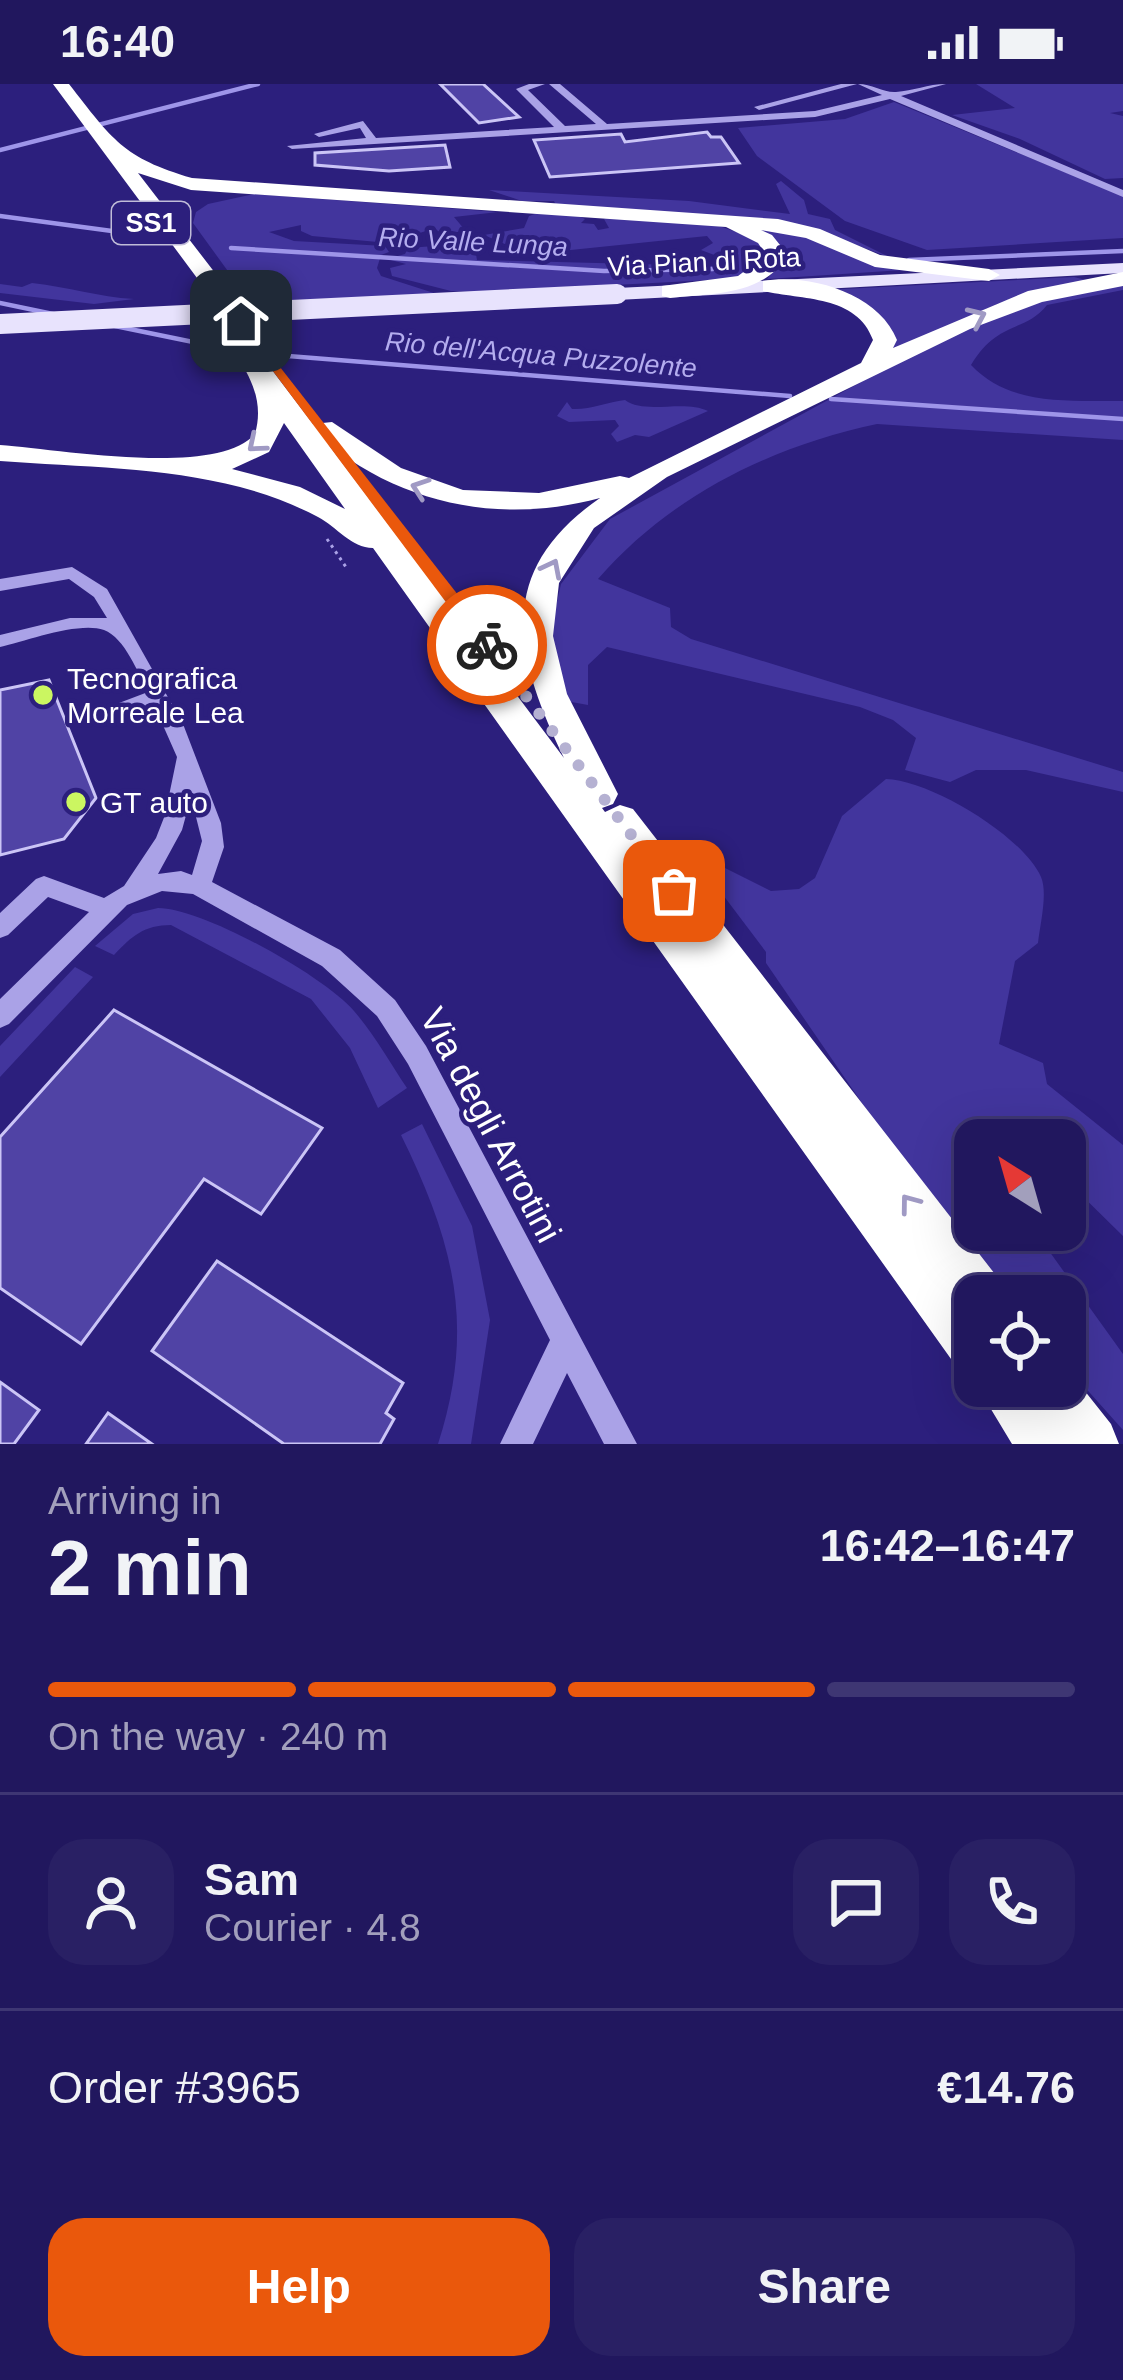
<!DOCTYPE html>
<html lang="en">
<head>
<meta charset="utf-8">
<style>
  body { margin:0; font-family:Helvetica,sans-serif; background:#292064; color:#f1f3f6; height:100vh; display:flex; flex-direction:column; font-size:45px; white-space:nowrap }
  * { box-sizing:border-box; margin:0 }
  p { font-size:39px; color:#a29fbc }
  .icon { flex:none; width:66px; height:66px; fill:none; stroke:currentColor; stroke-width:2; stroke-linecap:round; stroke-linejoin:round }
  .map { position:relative; height:1360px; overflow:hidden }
  .details { display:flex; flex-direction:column; background:#21175e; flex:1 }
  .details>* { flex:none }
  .needle { width:78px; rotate:323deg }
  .buttons { position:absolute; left:954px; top:1035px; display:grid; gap:24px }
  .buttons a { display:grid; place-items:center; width:132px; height:132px; border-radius:24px; background:#21175e; box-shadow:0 12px 48px #0002,0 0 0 3px #3e3673; font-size:60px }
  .pin { position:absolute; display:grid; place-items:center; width:102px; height:102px; color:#fff; margin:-51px; border-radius:24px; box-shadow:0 6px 18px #0006 }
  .courier { position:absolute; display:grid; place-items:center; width:120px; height:120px; margin:-60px; border:9px solid #ea580c; border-radius:50%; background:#fff; color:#222; box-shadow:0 3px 15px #0007 }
  .head em { font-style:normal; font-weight:700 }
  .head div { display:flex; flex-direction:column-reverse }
  .head { display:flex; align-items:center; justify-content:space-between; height:204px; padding:0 48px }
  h1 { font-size:78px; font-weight:700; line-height:90px }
  .bar { display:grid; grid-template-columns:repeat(4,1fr); gap:18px 12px; align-content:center; height:144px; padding:0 48px }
  .bar i { height:15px; border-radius:9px; background:#3e3673 }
  .bar .current { background:#ea580c }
  .bar p { grid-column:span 4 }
  .line { display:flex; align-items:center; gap:30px; padding:0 48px; border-top:3px solid #3e3673 }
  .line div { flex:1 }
  .round { display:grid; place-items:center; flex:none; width:126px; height:126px; border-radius:36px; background:#292064 }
  .primary-button { display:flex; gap:24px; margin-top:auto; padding:24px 48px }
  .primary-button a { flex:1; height:138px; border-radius:36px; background:#ea580c; color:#fff; font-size:48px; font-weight:700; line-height:138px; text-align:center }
  .primary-button a+a { background:#292064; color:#f1f3f6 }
  .status { display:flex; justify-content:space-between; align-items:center; height:84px; padding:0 60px; background:#21175e; direction:ltr }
  .status svg { height:33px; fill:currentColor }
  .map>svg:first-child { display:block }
</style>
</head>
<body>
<div class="status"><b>16:40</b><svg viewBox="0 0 49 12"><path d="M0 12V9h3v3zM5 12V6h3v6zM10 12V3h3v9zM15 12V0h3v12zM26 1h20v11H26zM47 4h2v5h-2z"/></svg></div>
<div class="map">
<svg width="1123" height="1360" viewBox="0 0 1123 1360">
  <rect width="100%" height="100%" fill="#2c1f7d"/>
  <path fill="#42359d" d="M 976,0 L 1123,0 L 1123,27 L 1110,29 L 1123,32 L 1123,94 L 1105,95 L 1020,55 L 952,31 L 1015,24 Z
    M 894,18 L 1123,112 L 1123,154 L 927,166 L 845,137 L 757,72 L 738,44 L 845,35 Z
    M 781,97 L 804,116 L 808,130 L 830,135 L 835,146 L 891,174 L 824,149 L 557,123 L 554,117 L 522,117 L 489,106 L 689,117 L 790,130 L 776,100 Z
    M 254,110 L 498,128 L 454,133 L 465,146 L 443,152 L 435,144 L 389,159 L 312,152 L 301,147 L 301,141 L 269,148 L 294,157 L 385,162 L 389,168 L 381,171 L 377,184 L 381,192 L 437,210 L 260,218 L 230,190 L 193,139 L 196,128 L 208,120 Z
    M 535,130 L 576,131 L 585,135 L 581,139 L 594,140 L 598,146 L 609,144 L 604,135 L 608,133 L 719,142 L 757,155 L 765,171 L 755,178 L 761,184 L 730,195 L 481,208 L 451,207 L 392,192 L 390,184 L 406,180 L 387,175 L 405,170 L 408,164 L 474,159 L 477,176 L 716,182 L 713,180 L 717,172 L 701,166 L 713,159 L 707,152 L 561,167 L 556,157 L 514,164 L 484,151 L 524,144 L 529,132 Z
    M 751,141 L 788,145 L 903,186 L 767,195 L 778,182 Z
    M 1074,193 L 1086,196 L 997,220 L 892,268 L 891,257 L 824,206 Z
    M 32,199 C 69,203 98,213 134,215 L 94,220 L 0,209 L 0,200 L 22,203 Z
    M 1123,199 L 1123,206 L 1047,221 C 1025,249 998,236 971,281 C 1011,323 1069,316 1123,317 L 1123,356 L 877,340 C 770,363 670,412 598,495 L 670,524 L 671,543 L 691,555 L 1123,688 L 1123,708 L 1026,686 L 976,686 L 950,698 L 905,686 L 916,654 L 893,636 L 860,623 L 607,563 L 588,581 L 588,621 L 566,617 L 549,553 L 561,500 L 610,435 L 918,267 L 1029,219 Z
    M 625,316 C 645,331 684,315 708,327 L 649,353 L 635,351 L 617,358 L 611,350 L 619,342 L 615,336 L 569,338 L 557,332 L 567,318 L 572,325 C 590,326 607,318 625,316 Z
    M 886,695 C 930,696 1023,752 1041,793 C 1048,809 1040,841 1038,859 L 1015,877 L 999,960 L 1043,979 L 1047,1000 L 1123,1061 L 1123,1152 L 1065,1095 L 1065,1056 L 1024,1056 L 1016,1049 L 1009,1056 L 975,1056 L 975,1146 L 1034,1146 L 1123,1270 L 1123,1346 L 1065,1281 L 1065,1212 L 1009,1212 L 875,1038 L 766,879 L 766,868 L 689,766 L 771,807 L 799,805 L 815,794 L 842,732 Z
    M 158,824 C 203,824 324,892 354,927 C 374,950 390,979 407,1004 L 378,1024 L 350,964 L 311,915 L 171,841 C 144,841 132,852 114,871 L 95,862 L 133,830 Z
    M 75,883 L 93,893 L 0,993 L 0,962 Z
    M 422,1040 L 472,1142 L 490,1236 L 471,1360 L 438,1360 C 476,1242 454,1159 401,1051 Z"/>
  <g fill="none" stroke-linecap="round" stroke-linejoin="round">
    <path stroke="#9e95e9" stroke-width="4.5" d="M 0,66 L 258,0
      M 0,132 L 112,147
      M 231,164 L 604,187 L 713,185
      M 909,176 L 1123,167
      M 0,219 L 53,230
      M 115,242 L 237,267
      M 288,272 L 790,312
      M 831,315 L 1123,335"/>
  </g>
  <path fill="#5043a5" stroke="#cbc5f6" stroke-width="3" d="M 440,0 L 483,0 L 519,33 L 479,39 Z
    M 707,48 L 711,53 L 721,53 L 739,79 L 550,93 L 534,56 L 621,50 L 625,58 Z
    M 445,61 L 450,83 L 389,87 L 315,81 L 315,69 Z
    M 49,596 L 96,714 L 64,755 L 0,771 L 0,606 Z
    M 114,926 L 322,1044 L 261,1130 L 204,1095 L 81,1260 L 0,1204 L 0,1053 Z
    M 217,1177 L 403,1299 L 386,1329 L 394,1335 L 380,1360 L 284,1360 L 152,1267 Z
    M 0,1298 L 39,1326 L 14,1360 L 0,1360 Z
    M 108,1329 L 152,1360 L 86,1360 Z"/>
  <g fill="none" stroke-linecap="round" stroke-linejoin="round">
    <path stroke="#aaa2e7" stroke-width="3" stroke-dasharray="3 4.5" stroke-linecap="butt" d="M 327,455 L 348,486"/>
    <path fill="#aaa2e7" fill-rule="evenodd" d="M 529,0 L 545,0 L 528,6 L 565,42 L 596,40 L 549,0 L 560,0 L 607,40 L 815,27 L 882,11 L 858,0 C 872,0 884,9 896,8 C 913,7 928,0 946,0 L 901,12 L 1123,106 L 1123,113 L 890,15 L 815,33 L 292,65 L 287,62 L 366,54 L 360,44 L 319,53 L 314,50 L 363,37 L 376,54 L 554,43 L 516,5 Z
      M 841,0 L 857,0 L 759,26 L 754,23 Z
      M 72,483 L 107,505 L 183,640 L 221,739 L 224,763 L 212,798 L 340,866 L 395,916 L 426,962 L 637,1360 L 604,1360 L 567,1289 L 533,1360 L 500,1360 L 550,1256 L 408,980 L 377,932 L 322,882 L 193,810 L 162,807 L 127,821 L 9,940 L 0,944 L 0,915 L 89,828 L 48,813 L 8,851 L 0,854 L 0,829 L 36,795 L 44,792 L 104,814 L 124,802 L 156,754 L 165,731 L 177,673 L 154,621 L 97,642 L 87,635 L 90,630 L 148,608 C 138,589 125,554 104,546 C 79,537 26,557 0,563 L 0,551 L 70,534 L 107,534 L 94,513 L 69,495 L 0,507 L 0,495 ZM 191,713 L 202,757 L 192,791 L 181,787 L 158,790 L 182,746 Z"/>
    <path fill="#e8e3fd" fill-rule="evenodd" d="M 1123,179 L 1123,189 L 617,216 L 608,210 L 617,204 Z"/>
    <path fill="#fff" fill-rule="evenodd" d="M 53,0 L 69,0 C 112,55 123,74 192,94 L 778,135 L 820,145 L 880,171 L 989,185 L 1000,191 L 989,197 L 875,183 L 806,154 L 761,146 L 772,151 L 788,171 C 763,212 713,209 670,214 L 662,212 L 662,202 L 738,192 L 766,171 L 758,159 L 726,143 L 191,106 L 138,89 L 239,220 L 228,227 L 220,225 Z
      M 1123,188 L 1123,202 L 1042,218 L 970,245 L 667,393 L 594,444 L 559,499 L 553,552 L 567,610 L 618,710 L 613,720 L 602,724 L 605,728 L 620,721 L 633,725 L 998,1194 L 1006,1212 L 975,1212 L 975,1290 L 956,1282 L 373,464 C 351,464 337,443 318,433 C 293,420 267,410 240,403 C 163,383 80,383 0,377 L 0,361 C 58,365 217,394 255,350 C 268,305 236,272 212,237 L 223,230 L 231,232 L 313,340 L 332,338 L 401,384 L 463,406 L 539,409 L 620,392 L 629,394 L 861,279 L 873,256 C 857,211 802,216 763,207 L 763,197 C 810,189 879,210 897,256 L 893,264 L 1028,207 ZM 284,339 L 345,425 L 300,403 L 232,385 L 269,368 ZM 328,360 C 407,422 503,440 600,414 C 493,488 515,573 564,674 Z
      M 1065,1282 L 1111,1340 L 1119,1360 L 1012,1360 L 977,1302 L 1065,1302 Z"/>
    <path stroke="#e8e3fd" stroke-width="20" d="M 0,240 L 617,210"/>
  </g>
  <defs><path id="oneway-chevron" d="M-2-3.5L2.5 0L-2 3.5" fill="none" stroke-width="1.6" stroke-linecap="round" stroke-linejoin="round" transform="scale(3)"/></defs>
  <g stroke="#a09ac4">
    <use href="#oneway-chevron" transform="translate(977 233) rotate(-24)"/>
    <use href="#oneway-chevron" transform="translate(256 360) rotate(140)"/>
    <use href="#oneway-chevron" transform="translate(420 404) rotate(-161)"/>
    <use href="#oneway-chevron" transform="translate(552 484) rotate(-63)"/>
    <use href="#oneway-chevron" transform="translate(909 1119) rotate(-127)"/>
  </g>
  <path fill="#ea580c" d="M 241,233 L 494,557 L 494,565 L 481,565 L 237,239 Z"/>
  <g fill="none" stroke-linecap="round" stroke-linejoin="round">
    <path stroke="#b5b1d2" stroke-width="12" stroke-dasharray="0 21.6" d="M 487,561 L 674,807"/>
  </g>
  <g fill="#cbf661" stroke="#2c1f7d" stroke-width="4.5">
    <circle cx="43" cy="611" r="12"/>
    <circle cx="76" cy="718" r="12"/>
  </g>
  <g text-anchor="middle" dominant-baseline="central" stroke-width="9" stroke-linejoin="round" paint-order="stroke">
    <rect fill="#2c1f7d" stroke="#c0bcd8" stroke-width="3" x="112" y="118" width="78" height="42" rx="9"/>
    <g font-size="27" font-weight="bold" fill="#fff">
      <text x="151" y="139">SS1</text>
    </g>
    <g font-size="27" font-style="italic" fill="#b4adef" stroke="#2c1f7d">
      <text transform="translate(473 158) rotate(3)">Rio Valle Lunga</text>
      <text transform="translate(541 271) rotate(5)">Rio dell'Acqua Puzzolente</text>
    </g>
    <g font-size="27" fill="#fff" stroke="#2c1f7d">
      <text transform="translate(704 178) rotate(-3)">Via Pian di Rota</text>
    </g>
    <g font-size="30" fill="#fff" stroke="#2c1f7d" text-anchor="start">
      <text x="67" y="594">Tecnografica<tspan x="67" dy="34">Morreale Lea</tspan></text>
      <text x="100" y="718">GT auto</text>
    </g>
    <g font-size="36" fill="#fff" stroke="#2c1f7d">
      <text transform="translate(491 1041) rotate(62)">Via degli Arrotini</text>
    </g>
  </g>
</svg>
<div class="buttons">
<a><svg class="needle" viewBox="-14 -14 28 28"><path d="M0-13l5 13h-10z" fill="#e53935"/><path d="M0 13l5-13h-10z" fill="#a29fbc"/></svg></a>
<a><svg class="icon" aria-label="locate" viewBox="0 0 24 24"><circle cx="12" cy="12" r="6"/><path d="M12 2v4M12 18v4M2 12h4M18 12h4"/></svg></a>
</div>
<div class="pin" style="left:674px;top:807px;background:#ea580c"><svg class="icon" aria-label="bag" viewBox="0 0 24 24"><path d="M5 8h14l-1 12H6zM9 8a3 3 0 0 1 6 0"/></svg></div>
<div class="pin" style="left:241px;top:237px;background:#1f2937"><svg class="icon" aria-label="home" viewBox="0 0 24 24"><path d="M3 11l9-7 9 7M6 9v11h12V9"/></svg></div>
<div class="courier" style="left:487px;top:561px"><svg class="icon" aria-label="bike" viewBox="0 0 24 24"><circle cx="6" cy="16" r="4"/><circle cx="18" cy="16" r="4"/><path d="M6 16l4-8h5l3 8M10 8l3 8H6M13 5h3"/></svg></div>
</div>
<section class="details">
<div class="head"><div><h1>2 min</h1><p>Arriving in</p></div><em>16:42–16:47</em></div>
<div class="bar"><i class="current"></i><i class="current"></i><i class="current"></i><i></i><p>On the way · 240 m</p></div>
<div class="line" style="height:216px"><a class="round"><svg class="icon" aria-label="person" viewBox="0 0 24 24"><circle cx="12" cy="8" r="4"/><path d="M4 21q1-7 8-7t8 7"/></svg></a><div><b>Sam</b><p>Courier · 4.8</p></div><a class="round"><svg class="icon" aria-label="chat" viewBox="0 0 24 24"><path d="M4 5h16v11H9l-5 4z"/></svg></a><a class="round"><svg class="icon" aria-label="phone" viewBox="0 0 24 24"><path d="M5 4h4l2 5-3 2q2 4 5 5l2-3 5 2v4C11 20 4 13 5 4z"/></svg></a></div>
<div class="line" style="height:156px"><div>Order #3965</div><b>€14.76</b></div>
<div class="primary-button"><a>Help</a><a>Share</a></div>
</section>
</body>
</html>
